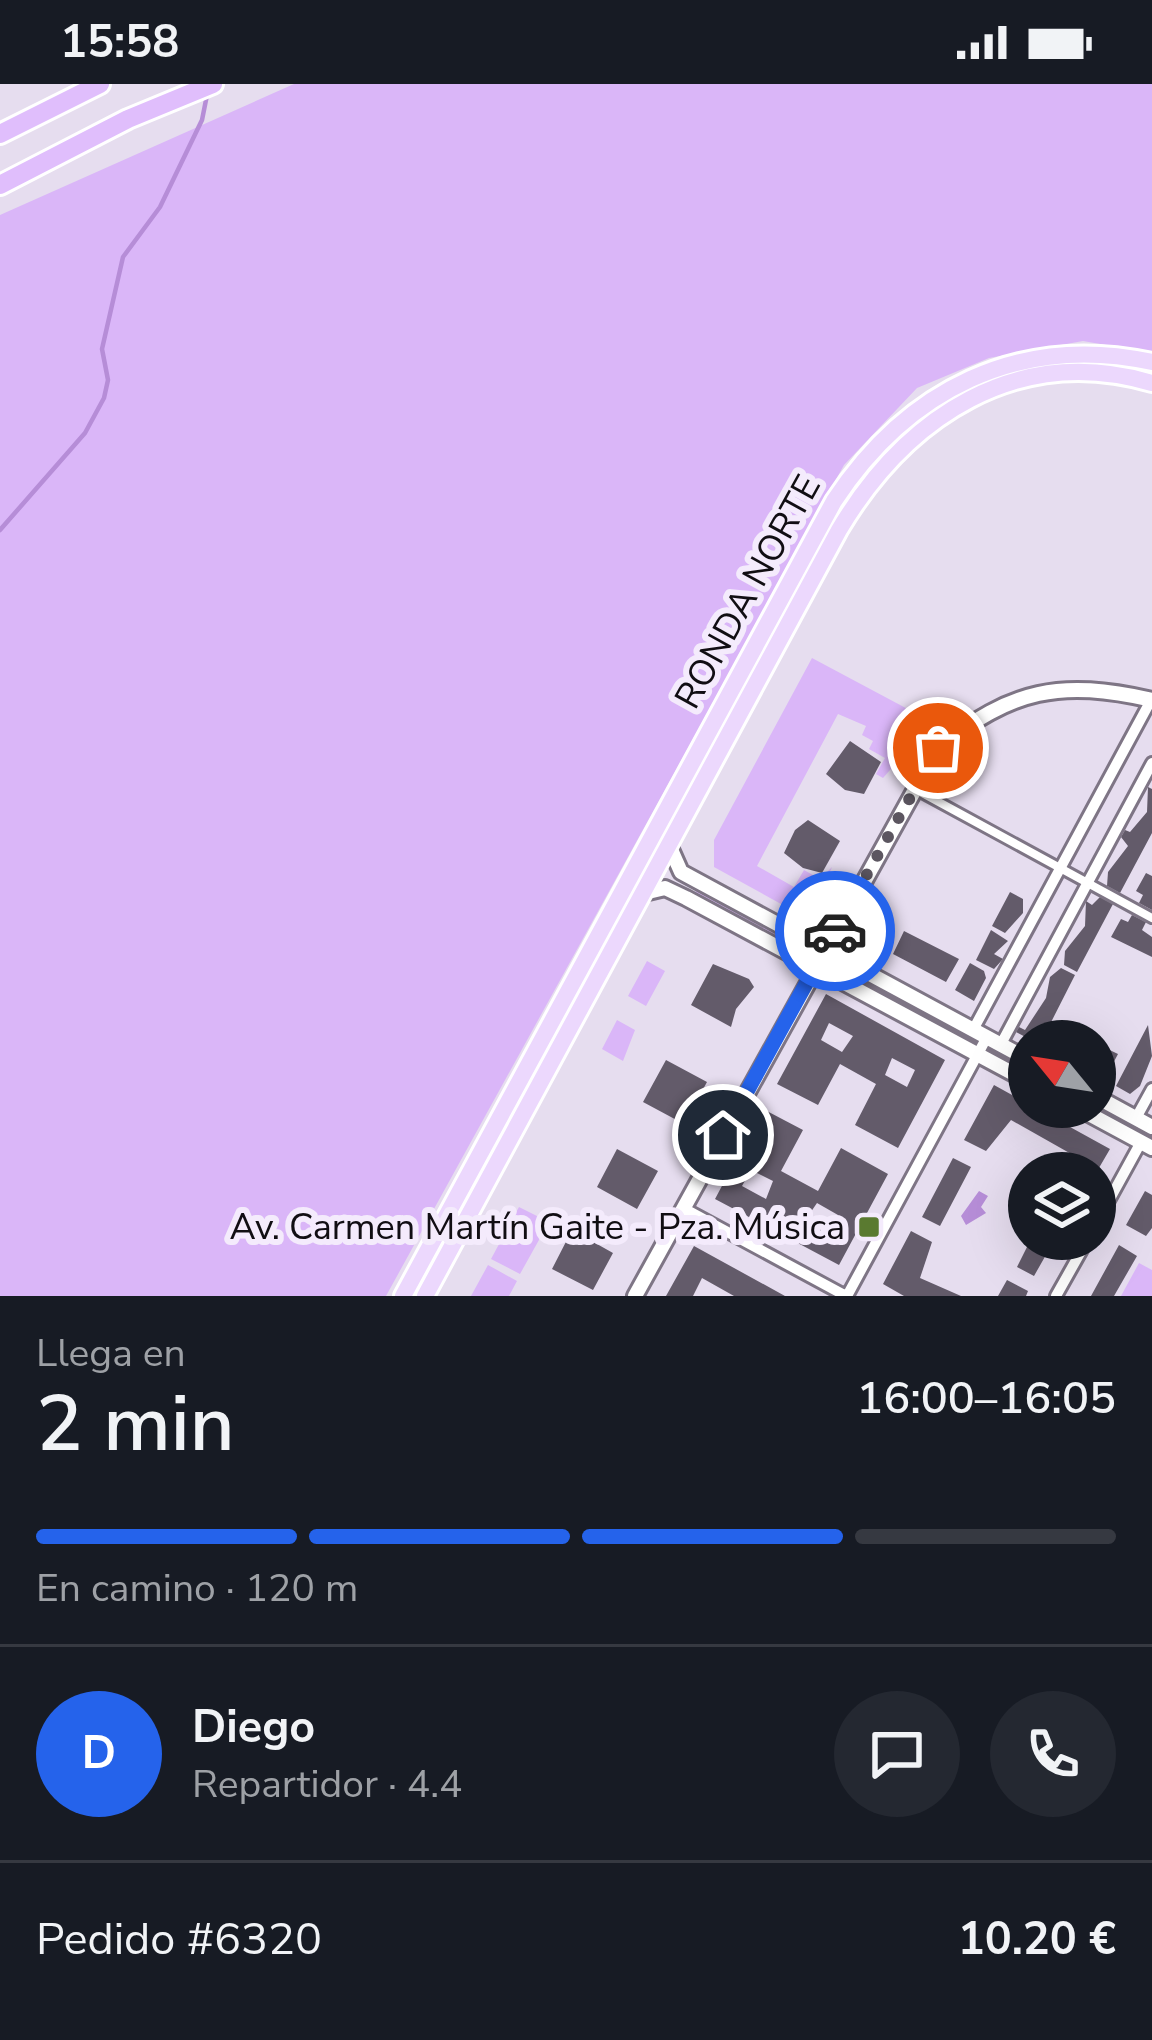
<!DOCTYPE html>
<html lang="es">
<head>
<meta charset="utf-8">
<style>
  body { margin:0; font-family:"Nunito Sans",sans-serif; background:#242831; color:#f1f3f6; height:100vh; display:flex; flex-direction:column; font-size:45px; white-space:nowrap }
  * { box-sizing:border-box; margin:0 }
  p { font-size:39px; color:#9ea1a6 }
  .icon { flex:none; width:66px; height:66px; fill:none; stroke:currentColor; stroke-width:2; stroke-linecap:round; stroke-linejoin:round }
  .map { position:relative; height:1212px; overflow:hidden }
  .panel { display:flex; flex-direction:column; background:#171b24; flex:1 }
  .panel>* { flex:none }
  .needle { width:78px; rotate:300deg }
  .fabs { position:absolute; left:1008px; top:936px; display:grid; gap:24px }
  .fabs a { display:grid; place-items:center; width:108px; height:108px; border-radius:50%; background:#171b24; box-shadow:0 12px 48px #0002; font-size:60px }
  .pin { position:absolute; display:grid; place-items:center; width:102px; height:102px; color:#fff; margin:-51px; border:6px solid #fff; border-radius:50%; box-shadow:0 3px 12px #0007 }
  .courier { position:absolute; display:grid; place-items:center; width:120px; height:120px; margin:-60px; border:9px solid #2563eb; border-radius:50%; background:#fff; color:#222; box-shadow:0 3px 15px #0007 }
  .headline em { font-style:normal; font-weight:600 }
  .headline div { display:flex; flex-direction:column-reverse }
  .headline { display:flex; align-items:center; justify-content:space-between; height:204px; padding:0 36px }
  h1 { font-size:78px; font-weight:600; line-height:90px }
  .bar { display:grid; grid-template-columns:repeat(4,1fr); gap:18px 12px; align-content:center; height:144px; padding:0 36px }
  .bar i { height:15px; border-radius:9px; background:#363941 }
  .bar .current { background:#2563eb }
  .bar p { grid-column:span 4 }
  .line { display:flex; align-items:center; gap:30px; padding:0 36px; border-top:3px solid #363941 }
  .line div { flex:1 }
  .round { display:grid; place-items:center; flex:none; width:126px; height:126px; border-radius:63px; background:#242831 }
  .status { display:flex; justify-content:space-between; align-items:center; height:84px; padding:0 60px; background:#171b24; direction:ltr }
  .status svg { height:33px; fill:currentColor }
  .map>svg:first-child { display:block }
</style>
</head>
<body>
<div class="status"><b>15:58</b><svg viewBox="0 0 49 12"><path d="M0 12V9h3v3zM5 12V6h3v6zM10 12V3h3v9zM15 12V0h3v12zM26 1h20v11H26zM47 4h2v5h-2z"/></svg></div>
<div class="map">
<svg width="1152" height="1212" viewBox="0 0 1152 1212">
  <rect width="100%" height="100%" fill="#e6ddef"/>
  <path fill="#dab6f8" d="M 294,0 L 1152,0 L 1152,269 L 1083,257 L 989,274 L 917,304 L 844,381 L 386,1212 L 0,1212 L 0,131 Z
    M 812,574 L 932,638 L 883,694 L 876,690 L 885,674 L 869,665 L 873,657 L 862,651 L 866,642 L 838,630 L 757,782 L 794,803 L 804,786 L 820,795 L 832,783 L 810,836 L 714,783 L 714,756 Z
    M 697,805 L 792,856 L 789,861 L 694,810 Z
    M 647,877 L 665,887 L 646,922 L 628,912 Z
    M 847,886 L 955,944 L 952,949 L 845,891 Z
    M 617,936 L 635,946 L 623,977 L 602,965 Z
    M 519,1123 L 549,1138 L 520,1190 L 491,1175 Z
    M 1139,1179 L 1152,1186 L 1152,1212 L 1121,1212 Z
    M 488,1181 L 517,1197 L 509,1212 L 471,1212 Z"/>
  <path fill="#b68dd7" d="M 979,1107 L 988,1112 L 981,1123 L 986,1129 L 966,1141 L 961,1132 Z"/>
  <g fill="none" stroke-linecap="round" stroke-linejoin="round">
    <path stroke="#b68dd7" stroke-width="4.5" d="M 0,446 L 85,349 L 104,314 L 108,296 L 102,265 L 123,173 L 160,123 L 202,36 L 207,11"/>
  </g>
  <path fill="#635b6a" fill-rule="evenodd" d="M 850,657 L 881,678 L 864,710 L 845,706 L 826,690 Z
    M 1148,703 L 1152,705 L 1152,749 L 1120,809 L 1107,802 L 1108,788 L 1128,762 L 1121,753 L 1125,746 L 1130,748 L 1147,728 Z
    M 808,736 L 840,757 L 822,789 L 803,784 L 784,769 L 795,746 Z
    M 1146,789 L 1152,792 L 1152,826 L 1139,819 L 1143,811 L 1136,807 Z
    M 1010,808 L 1023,815 L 1023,829 L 1005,849 L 992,842 Z
    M 1100,813 L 1113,820 L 1077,888 L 1064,881 L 1065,867 L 1085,842 L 1086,817 L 1092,821 Z
    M 1132,831 L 1146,838 L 1142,846 L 1152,853 L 1152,873 L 1111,853 L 1121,835 L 1128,838 Z
    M 991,846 L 1008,857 L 994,870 L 1003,875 L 994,885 L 976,876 Z
    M 904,847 L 959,875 L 946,898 L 893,870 Z
    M 970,879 L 984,887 L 986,894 L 974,917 L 955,906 Z
    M 713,880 L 749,895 L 754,903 L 736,925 L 731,943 L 691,921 Z
    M 1061,884 L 1075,891 L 1043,954 L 1033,957 L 1016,948 L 1019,943 L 1025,946 L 1046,914 L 1050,893 Z
    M 826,910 L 945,976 L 898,1064 L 855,1041 L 876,1000 L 840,980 L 818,1021 L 777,1000 ZM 829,939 L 853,952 L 842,968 L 821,956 ZM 892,974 L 915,986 L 907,1003 L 885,991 Z
    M 1064,940 L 1084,953 L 1095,957 L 1055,957 Z
    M 1148,941 L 1152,972 L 1140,1002 L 1130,1010 L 1116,1002 Z
    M 1095,959 L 1118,970 L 1109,987 L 1102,985 L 1095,997 Z
    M 666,976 L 707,998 L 684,1040 L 643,1018 Z
    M 994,1001 L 1110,1065 L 1096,1089 L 1065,1085 L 1073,1071 L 1011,1036 L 986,1067 L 964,1056 Z
    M 763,1025 L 803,1046 L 781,1087 L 818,1107 L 841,1064 L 888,1090 L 839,1181 L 715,1115 ZM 751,1086 L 773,1097 L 766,1115 L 742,1102 ZM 817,1119 L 838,1131 L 829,1147 L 806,1135 Z
    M 617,1065 L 658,1087 L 637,1125 L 597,1103 Z
    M 953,1074 L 971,1083 L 940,1142 L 922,1133 Z
    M 1145,1107 L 1152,1111 L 1152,1144 L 1146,1152 L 1126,1141 Z
    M 572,1146 L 613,1169 L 593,1206 L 552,1185 Z
    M 911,1147 L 932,1158 L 920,1194 L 961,1212 L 904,1212 L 883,1200 Z
    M 1031,1155 L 1055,1155 L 1034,1192 L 1017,1183 Z
    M 1119,1161 L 1137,1172 L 1114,1212 L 1091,1212 Z
    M 694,1162 L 785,1212 L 734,1212 L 702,1194 L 693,1212 L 666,1212 Z
    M 1007,1196 L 1028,1207 L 1026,1212 L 998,1212 Z"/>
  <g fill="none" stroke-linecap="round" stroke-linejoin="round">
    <g stroke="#7e7585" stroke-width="14">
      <path id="pedestrian" d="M 913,704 L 1152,834"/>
    </g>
    <g stroke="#7e7585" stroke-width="16">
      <path id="minor" d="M 973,946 L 1151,616
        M 1001,960 L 1152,679
        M 1136,1034 L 1152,1005
        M 683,1124 L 846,1212
        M 1095,1142 L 1141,1058
        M 847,1212 L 987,953
        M 1056,1212 L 1088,1155"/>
    </g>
    <g stroke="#7e7585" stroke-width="20">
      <path id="tertiary" d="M 669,761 L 681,788 L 1029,976
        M 644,809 L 665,804 L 686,814 L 1029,998
        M 1095,1012 L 1152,1043
        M 1076,1023 L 1152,1064
        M 635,1212 L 938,664 C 1012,605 1060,595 1152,616"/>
    </g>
    <g stroke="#fff" stroke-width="22">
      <path id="primary" d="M 403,1212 L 834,417 C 907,306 1019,249 1152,278
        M 425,1212 L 839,446 C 906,333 1017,259 1152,299"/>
    </g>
    <g stroke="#fff" stroke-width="24">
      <path id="motorway" d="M 0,50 L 100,0
        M 0,101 L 128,35 L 213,0"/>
    </g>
    <use href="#pedestrian" stroke="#fff" stroke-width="8"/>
    <use href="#minor" stroke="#fff" stroke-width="10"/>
    <use href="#tertiary" stroke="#fff" stroke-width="14"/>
    <use href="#primary" stroke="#ecd8fd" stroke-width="16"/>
    <use href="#motorway" stroke="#e0befc" stroke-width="18"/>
  </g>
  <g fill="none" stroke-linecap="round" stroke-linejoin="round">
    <path stroke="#5c5660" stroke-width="12" stroke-dasharray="0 21.6" d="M 835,847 L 938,664"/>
    <path stroke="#2563eb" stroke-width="15" d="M 723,1051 L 835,847"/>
  </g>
  <rect fill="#5a7a30" stroke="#f4ebfc" stroke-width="4.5" x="857" y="1131" width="24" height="24" rx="6"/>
  <g text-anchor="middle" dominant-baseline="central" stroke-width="12" stroke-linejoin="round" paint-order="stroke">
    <g font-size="36" fill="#110e13" stroke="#f4ebfc">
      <text transform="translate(748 508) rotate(-61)">RONDA NORTE</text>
    </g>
    <g font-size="36" fill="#110e13" stroke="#f4ebfc" text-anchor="end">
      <text x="845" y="1143">Av. Carmen Martín Gaite - Pza. Música</text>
    </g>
  </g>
</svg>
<div class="fabs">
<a><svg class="needle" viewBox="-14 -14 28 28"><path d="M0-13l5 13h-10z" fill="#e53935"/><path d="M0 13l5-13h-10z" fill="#9ea1a6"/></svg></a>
<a><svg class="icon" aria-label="layers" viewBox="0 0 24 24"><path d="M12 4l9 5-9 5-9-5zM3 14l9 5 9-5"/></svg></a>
</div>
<div class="pin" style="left:938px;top:664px;background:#ea580c"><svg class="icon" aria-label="bag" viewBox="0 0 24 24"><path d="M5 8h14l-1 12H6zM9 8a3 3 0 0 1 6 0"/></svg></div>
<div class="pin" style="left:723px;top:1051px;background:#1f2937"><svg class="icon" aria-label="home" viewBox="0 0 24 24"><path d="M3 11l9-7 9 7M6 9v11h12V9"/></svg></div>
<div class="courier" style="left:835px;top:847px"><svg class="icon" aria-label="car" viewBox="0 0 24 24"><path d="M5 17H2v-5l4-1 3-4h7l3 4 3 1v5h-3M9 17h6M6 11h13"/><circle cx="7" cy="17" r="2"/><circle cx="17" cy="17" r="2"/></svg></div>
</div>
<section class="panel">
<div class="headline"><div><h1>2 min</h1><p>Llega en</p></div><em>16:00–16:05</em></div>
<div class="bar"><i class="current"></i><i class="current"></i><i class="current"></i><i></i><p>En camino · 120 m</p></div>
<div class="line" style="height:216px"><b class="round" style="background:#2563eb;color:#fff">D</b><div><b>Diego</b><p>Repartidor · 4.4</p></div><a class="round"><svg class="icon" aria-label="chat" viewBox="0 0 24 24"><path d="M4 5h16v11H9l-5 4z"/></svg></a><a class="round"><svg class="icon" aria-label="phone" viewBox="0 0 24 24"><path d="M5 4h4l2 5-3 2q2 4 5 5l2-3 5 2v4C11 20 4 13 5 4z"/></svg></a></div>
<div class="line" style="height:156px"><div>Pedido #6320</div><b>10.20 €</b></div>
</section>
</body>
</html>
